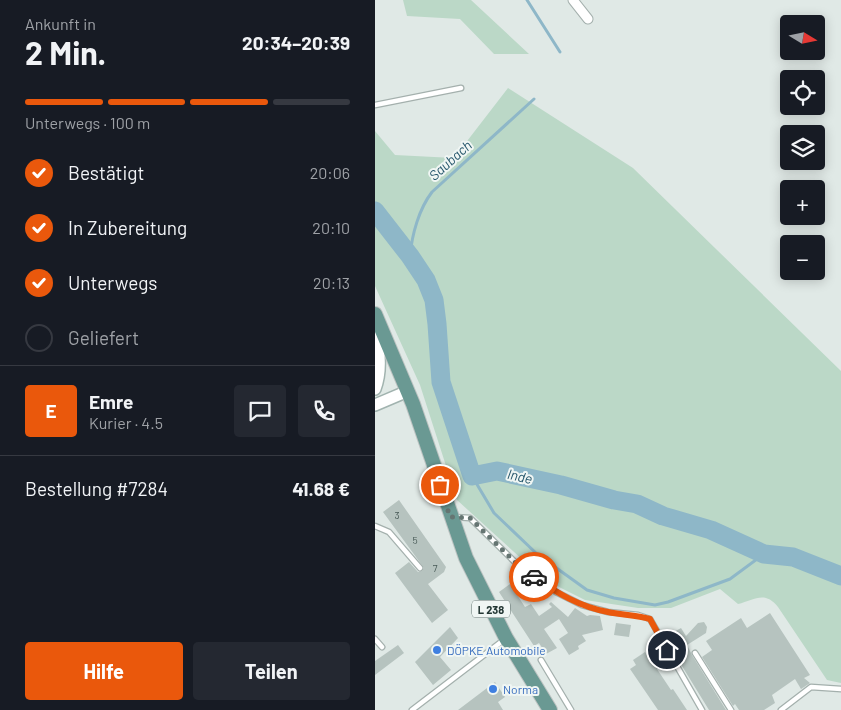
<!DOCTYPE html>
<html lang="de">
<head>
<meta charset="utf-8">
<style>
  body { margin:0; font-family:Barlow,sans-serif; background:#242831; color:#f1f3f6; height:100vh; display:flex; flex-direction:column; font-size:19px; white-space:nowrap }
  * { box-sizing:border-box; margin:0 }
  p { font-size:16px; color:#9ea1a6 }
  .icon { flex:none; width:28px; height:28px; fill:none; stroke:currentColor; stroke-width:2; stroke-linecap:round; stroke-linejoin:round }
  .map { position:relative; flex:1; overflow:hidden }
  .drawer { display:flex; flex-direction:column; background:#171b24; width:375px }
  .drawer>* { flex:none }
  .needle { width:32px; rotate:100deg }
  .controls { position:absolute; left:405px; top:15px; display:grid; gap:10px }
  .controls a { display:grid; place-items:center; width:45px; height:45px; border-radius:5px; background:#171b24; box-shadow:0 2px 12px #0003; font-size:25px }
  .pin { position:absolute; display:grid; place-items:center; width:42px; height:42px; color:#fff; margin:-21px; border:2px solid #fff; border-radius:50%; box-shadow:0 1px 5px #0007 }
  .courier { position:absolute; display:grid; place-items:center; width:50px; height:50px; margin:-25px; border:4px solid #ea580c; border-radius:50%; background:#fff; color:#222; box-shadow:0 1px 6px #0007 }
  .summary em { font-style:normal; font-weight:700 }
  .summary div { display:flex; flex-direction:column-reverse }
  .summary { display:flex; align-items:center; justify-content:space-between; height:85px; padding:0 25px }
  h1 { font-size:32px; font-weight:700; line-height:38px }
  .bar { display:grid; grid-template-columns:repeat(4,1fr); gap:8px 5px; align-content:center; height:60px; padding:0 25px }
  .bar i { height:6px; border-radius:4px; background:#363941 }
  .bar .current { background:#ea580c }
  .bar p { grid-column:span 4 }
  .line { display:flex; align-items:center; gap:12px; padding:0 25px; border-top:1px solid #363941 }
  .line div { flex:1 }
  .round { display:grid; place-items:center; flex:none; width:52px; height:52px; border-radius:5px; background:#242831 }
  ol { padding:0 25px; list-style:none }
  li { display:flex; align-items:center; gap:15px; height:55px }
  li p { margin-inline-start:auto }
  li .icon { padding:5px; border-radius:50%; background:#ea580c; color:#fff; stroke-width:4 }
  li:last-child { color:#9ea1a6 }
  li i { width:28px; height:28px; border:2px solid #363941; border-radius:50% }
  .primary-button { display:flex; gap:10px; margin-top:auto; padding:10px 25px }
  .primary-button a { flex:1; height:58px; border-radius:5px; background:#ea580c; color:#fff; font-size:20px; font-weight:700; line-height:58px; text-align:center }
  .primary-button a+a { background:#242831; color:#f1f3f6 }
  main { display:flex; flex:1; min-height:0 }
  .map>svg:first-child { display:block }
</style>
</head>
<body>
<main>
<section class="drawer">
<div class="summary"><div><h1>2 Min.</h1><p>Ankunft in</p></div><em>20:34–20:39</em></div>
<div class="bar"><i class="current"></i><i class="current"></i><i class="current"></i><i></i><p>Unterwegs · 100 m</p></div>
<ol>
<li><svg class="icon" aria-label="check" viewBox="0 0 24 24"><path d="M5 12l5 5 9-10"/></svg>Bestätigt<p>20:06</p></li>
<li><svg class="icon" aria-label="check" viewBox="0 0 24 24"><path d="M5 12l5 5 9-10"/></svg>In Zubereitung<p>20:10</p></li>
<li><svg class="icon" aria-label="check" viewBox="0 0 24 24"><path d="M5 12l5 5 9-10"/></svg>Unterwegs<p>20:13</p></li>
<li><i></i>Geliefert</li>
</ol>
<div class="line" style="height:90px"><b class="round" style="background:#ea580c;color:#fff">E</b><div><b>Emre</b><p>Kurier · 4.5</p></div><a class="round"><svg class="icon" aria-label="chat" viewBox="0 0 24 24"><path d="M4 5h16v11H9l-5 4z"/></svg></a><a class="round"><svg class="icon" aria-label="phone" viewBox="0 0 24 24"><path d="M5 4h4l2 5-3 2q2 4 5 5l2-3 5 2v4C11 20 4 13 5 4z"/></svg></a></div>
<div class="line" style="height:65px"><div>Bestellung #7284</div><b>41.68 €</b></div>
<div class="primary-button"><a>Hilfe</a><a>Teilen</a></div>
</section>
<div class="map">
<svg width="466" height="710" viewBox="0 0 466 710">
  <rect width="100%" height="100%" fill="#e0e9e6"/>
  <path fill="#bbd8c7" d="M 28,0 L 96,0 L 154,54 L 119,54 L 85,19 L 32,16 Z
    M 133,88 L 258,168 L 466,371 L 466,683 L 452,680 L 403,607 C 390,590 379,600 363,604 L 345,589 L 296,608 L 263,608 L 210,600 L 184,587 L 150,562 L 82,500 L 45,385 L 0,286 L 0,131 L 20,155 L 79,158 Z"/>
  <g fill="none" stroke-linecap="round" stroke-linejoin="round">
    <path stroke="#8eb7c8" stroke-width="3" d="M 152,0 L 185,52
      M 35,256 C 37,234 44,209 57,192 L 159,99
      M 97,476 L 119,513 L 162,554 L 212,590 L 239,598 L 280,605 L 293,602 L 355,579 L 389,554"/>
    <path stroke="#8eb7c8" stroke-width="19" d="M 0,211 L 35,256 L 51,280 L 59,300 L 62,324 L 66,382 L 97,476 L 122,471 L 186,485 L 239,500 L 262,504 L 288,516 L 336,530 L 389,554 L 418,557 L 466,576"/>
  </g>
  <path fill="#b6c3bf" d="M 24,500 L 71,567 L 69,572 L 53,584 L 73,610 L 57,623 L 20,573 L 34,562 L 43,572 L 47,571 L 49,568 L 8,512 Z
    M 135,584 L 150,607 L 156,604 L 164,616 L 177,607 L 174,604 L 176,602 L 193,617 L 200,608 L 212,616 L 215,615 L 225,616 L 228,630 L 207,635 L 211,641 L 203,646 L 204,649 L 194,655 L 184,639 L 193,633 L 184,619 L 169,629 L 182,648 L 171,654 L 164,643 L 159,646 L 124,592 Z
    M 395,613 L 435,675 L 429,678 L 435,683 L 426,689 L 420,679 L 397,695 L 400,703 L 389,710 L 364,710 L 360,704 L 358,706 L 327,657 L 337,650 L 331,641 L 366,618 L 372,628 Z
    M 329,622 L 332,627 L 331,633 L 312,645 L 317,655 L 351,710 L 334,710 L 302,658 L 305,656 L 302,652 L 300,654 L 298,650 L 300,648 L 292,636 L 306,628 L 311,636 L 323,623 Z
    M 241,623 L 256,625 L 254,637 L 239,635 Z
    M 75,627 L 83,638 L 65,657 L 76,670 L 58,685 L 40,662 Z
    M 23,645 L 29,653 L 0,675 L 0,661 Z
    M 270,652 L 273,657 L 280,653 L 281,654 L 283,653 L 290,664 L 282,669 L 296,690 L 298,689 L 312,710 L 283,710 L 255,669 L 261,665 L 258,660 Z
    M 120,682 L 130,697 L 123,702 L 128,710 L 83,710 Z"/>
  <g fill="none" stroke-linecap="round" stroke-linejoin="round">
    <g stroke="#a4b0ad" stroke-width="7">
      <path id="lane" d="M 0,105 L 86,88
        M 79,517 L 95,518 L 146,568 L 181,592 L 207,605 L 233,612 L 263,615 L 275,619 L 327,710
        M 0,526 L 14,532 L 45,568
        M 0,639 L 7,647
        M 320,653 L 356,710
        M 166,660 L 196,710
        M 37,710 L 130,639
        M 406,710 L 436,687 L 466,689"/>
    </g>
    <g stroke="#a4b0ad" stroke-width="11">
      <path id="street" d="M 198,0 L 213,19"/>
    </g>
    <g stroke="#a1b3af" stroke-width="14">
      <path id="secondary" d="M 0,325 C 3,347 8,368 0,389
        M 0,405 L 33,391"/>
    </g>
    <g stroke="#bdc3c2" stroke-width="16">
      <path id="primary" d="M 0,314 L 38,404 L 91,558 L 131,638 L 175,710"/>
    </g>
    <use href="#lane" stroke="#fff" stroke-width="4.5"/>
    <use href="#street" stroke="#fff" stroke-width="9"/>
    <use href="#secondary" stroke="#fff" stroke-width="11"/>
    <use href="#primary" stroke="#6a9993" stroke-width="14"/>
  </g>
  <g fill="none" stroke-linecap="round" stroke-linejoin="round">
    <path stroke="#657572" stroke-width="5" stroke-dasharray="0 9" d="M 65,485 L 75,517 L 95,518 L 146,568 L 159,577"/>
    <path stroke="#ea580c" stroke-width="6" d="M 159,577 C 182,593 205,607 233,612 C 247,615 261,615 275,619 L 292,650"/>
  </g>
  <g fill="#3f7fe0" stroke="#f0f6f4" stroke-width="2">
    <circle cx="62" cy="650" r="5"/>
    <circle cx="118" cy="689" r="5"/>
  </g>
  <g text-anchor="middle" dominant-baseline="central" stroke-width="4" stroke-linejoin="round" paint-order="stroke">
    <g font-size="10" fill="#485a57">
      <text x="22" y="515">3</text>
      <text x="40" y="540">5</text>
      <text x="60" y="568">7</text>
    </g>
    <rect fill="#f0f6f4" stroke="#60706e" stroke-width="1" x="97" y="600.5" width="38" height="17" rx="4"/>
    <g font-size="11" font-weight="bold" fill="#233734">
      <text x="116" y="609">L 238</text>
    </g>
    <g font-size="12" fill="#366cbe" stroke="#f0f6f4" text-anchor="start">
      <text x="72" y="650">DÖPKE Automobile</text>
      <text x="128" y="689">Norma</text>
    </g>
    <g font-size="14" font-style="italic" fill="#25566b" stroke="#f0f6f4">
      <text transform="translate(75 160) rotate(-42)">Saubach</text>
      <text transform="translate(145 476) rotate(13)">Inde</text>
    </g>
  </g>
</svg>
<div class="controls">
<a><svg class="needle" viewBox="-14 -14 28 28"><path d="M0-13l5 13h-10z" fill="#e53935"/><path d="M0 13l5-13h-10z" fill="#9ea1a6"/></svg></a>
<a><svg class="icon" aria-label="locate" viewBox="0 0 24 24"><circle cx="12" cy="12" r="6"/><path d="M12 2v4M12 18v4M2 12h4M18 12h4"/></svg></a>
<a><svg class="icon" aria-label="layers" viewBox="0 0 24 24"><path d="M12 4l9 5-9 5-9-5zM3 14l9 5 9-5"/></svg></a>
<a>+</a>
<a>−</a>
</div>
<div class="pin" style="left:65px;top:485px;background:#ea580c"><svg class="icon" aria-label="bag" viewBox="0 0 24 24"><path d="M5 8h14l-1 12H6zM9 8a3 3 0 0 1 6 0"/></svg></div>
<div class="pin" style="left:292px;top:650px;background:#1f2937"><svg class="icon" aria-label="home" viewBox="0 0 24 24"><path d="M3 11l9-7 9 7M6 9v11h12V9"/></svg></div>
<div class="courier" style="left:159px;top:577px"><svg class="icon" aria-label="car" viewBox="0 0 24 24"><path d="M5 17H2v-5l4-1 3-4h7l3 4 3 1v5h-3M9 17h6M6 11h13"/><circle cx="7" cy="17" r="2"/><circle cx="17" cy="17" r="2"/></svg></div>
</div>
</main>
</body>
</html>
